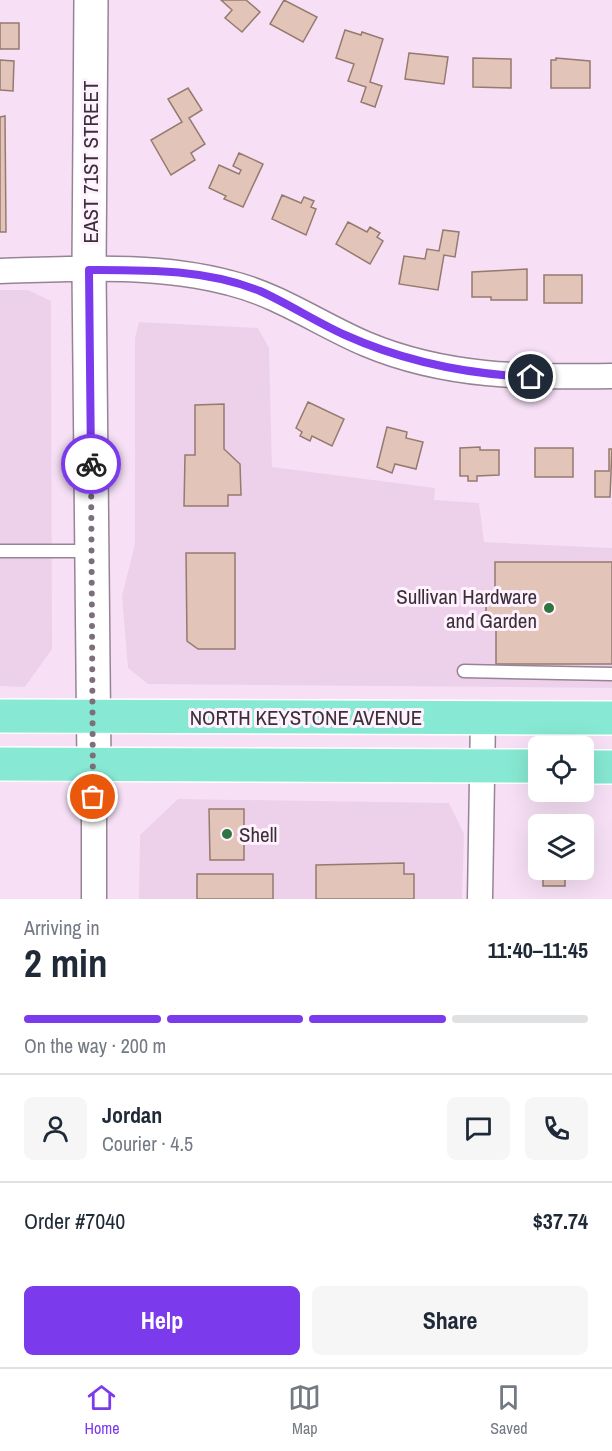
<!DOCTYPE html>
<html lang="en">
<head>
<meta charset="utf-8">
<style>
  body { margin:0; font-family:"Archivo Narrow",sans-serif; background:#f6f6f7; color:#1f2937; height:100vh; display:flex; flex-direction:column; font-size:22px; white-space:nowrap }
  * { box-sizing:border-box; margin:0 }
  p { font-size:20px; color:#747a83 }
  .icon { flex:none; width:33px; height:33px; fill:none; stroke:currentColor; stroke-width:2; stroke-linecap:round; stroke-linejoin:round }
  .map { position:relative; height:899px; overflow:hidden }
  .details { display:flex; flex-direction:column; background:#fff; flex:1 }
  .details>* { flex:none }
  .fabs { position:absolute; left:528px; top:736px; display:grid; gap:12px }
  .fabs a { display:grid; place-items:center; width:66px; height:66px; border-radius:9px; background:#fff; box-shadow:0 6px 24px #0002; font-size:30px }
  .pin { position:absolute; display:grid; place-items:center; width:51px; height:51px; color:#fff; margin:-26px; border:3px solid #fff; border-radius:50%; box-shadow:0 2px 6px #0007 }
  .courier { position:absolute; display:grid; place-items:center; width:60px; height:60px; margin:-30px; border:4px solid #7c3aed; border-radius:50%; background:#fff; color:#222; box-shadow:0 2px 8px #0007 }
  .summary em { font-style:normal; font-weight:800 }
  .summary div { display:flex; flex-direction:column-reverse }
  .summary { display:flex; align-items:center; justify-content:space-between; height:102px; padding:0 24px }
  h1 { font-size:39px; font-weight:800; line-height:45px }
  .bar { display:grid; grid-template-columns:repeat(4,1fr); gap:9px 6px; align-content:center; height:72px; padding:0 24px }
  .bar i { height:8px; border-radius:4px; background:#e0e1e3 }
  .bar .active { background:#7c3aed }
  .bar p { grid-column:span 4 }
  .line { display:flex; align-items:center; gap:15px; padding:0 24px; border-top:2px solid #e0e1e3 }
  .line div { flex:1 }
  .round { display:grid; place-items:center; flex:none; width:63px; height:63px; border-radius:9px; background:#f6f6f7 }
  .action { display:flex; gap:12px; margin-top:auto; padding:12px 24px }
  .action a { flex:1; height:69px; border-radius:9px; background:#7c3aed; color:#fff; font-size:24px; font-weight:800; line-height:69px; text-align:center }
  .action a+a { background:#f6f6f7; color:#1f2937 }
  .menu { display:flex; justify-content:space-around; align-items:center; height:84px; border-top:2px solid #e0e1e3; background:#fff; font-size:16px; color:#747a83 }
  .menu a { display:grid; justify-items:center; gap:3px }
  .menu .active { color:#7c3aed }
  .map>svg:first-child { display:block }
</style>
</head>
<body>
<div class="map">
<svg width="612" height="899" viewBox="0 0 612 899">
  <rect width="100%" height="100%" fill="#f7e0f6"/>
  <path fill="#edd1eb" d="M 0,290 L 28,290 L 51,301 L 52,649 L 25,687 L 0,686 Z
    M 139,322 L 258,328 L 269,348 L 272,467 L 435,488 L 434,500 L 479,503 L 484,542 L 612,548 L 612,688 L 148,684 L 128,668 L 122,596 L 135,544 L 135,338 Z
    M 178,799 L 449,803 L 464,834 L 462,899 L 139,899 L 140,835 Z"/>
  <path fill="#e2c4b9" stroke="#957a6f" stroke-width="1.5" d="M 221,0 L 246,0 L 260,12 L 242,32 L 225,18 L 232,10 Z
    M 284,0 L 317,17 L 303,42 L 270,24 Z
    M 0,23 L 19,23 L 19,49 L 0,49 Z
    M 345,30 L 361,35 L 362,32 L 383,39 L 370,82 L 382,86 L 375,107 L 361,102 L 366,87 L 348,81 L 354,64 L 336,58 Z
    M 409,53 L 448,57 L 444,84 L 405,79 Z
    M 473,58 L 511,59 L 511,88 L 473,87 Z
    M 556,58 L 590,61 L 590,88 L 551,88 L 551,60 L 556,60 Z
    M 0,60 L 14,61 L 13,91 L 0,90 Z
    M 188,88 L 202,110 L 189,118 L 205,144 L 191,153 L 195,160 L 171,175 L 151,140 L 182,122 L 168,99 Z
    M 5,116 L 6,232 L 0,232 L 0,117 Z
    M 239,153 L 263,164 L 243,207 L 224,199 L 226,196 L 209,188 L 219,165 L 239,174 L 241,170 L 233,166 Z
    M 282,195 L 301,203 L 304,197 L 314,201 L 311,207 L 316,209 L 306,235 L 272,219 Z
    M 348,222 L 367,232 L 370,227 L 380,233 L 377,237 L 383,241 L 370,264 L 336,244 Z
    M 443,230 L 459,232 L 455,257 L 444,255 L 438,290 L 399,284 L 404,256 L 425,259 L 427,249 L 439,251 Z
    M 527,269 L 527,300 L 491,300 L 491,297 L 472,297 L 472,272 Z
    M 544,275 L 582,275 L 582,303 L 544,303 Z
    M 308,402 L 344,419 L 332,446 L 312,436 L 310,441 L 300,436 L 302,432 L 296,428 Z
    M 224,404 L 224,449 L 240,464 L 241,495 L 228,495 L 228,506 L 184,506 L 185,455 L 195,455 L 195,405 Z
    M 387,427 L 407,432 L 406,438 L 423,442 L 416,469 L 395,464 L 392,473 L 377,467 Z
    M 480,447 L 480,450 L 499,450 L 499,475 L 477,476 L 477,481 L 468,481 L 468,476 L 460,476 L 460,448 Z
    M 535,448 L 573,448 L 573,477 L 535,477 Z
    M 609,449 L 612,449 L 610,497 L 595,497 L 595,471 L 609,471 Z
    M 186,553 L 235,553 L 235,649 L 198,649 L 187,641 Z
    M 495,562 L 612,562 L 612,664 L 496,664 L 496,622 L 486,622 L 486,595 L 495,595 Z
    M 209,809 L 244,809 L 244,860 L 210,860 Z
    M 404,863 L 404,874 L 414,874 L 414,899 L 316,899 L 316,865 Z
    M 543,870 L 565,871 L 565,886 L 543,886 Z
    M 197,874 L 273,874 L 273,899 L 197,899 Z"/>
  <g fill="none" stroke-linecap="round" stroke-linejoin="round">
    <g stroke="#978396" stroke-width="15">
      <path id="service" d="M 0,551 L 92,551
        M 464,671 L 612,674"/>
    </g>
    <g stroke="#978396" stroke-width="27">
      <path id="minor" d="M 0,271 C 76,269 156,263 230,283 C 279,295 321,325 366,344 C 447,378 526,377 612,376
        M 94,765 L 94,899
        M 480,899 L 483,718"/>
    </g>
    <g stroke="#978396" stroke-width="36">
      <path id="secondary" d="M 91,0 L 89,270 L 94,765"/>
    </g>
    <g stroke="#fff" stroke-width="36">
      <path id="primary" d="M 0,716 L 612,718
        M 0,764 L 538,766
        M 584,767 L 612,767"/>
    </g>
    <use href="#service" stroke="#fff" stroke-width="12"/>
    <use href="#minor" stroke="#fff" stroke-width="24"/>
    <use href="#secondary" stroke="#fff" stroke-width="33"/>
    <use href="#primary" stroke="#87e9d3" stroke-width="33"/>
  </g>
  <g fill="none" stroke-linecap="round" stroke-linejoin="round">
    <path stroke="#7c6e7a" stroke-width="6" stroke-dasharray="0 10.8" d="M 91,464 L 93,797"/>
    <path stroke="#7c3aed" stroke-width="8" d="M 91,464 L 89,270 C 146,270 205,269 260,291 C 289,304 316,322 345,335 C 405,362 465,374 531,377"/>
  </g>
  <g fill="#2e7542" stroke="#fff1fe" stroke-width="2">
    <circle cx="549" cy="608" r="6"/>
    <circle cx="227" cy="834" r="6"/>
  </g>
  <g text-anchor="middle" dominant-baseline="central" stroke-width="6" stroke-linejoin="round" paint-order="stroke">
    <g font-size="21" fill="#393038" stroke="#fff1fe">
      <text transform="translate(90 162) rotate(-90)">EAST 71ST STREET</text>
      <text x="306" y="717">NORTH KEYSTONE AVENUE</text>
    </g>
    <g font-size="21" fill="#393038" stroke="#fff1fe" text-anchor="end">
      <text x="537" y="596">Sullivan Hardware<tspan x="537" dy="24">and Garden</tspan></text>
      <text x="239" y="834" text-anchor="start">Shell</text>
    </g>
  </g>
</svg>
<div class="fabs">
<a><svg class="icon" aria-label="locate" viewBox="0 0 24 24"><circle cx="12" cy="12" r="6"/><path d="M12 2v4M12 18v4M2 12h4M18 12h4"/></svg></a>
<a><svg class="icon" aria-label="layers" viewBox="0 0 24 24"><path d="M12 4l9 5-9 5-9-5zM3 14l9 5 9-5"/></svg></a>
</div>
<div class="pin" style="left:93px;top:797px;background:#ea580c"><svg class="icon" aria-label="bag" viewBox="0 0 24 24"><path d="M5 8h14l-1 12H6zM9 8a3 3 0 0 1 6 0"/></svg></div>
<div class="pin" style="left:531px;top:377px;background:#1f2937"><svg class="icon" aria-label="home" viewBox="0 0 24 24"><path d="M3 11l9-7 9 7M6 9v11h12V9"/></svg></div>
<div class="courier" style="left:91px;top:464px"><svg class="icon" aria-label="bike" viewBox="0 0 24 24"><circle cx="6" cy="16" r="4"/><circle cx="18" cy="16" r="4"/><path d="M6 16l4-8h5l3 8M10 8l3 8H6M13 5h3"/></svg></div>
</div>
<section class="details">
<div class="summary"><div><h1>2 min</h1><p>Arriving in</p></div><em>11:40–11:45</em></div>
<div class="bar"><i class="active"></i><i class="active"></i><i class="active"></i><i></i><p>On the way · 200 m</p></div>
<div class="line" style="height:108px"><a class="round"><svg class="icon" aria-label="person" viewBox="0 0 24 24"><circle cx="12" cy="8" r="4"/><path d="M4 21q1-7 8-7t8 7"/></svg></a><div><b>Jordan</b><p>Courier · 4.5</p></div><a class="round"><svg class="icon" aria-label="chat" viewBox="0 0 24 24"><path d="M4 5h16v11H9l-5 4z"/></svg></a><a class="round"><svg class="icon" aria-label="phone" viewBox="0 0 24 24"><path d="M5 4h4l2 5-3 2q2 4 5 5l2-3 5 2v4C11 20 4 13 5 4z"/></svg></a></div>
<div class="line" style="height:78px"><div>Order #7040</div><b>$37.74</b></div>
<div class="action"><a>Help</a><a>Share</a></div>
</section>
<nav class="menu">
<a class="active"><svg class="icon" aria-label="home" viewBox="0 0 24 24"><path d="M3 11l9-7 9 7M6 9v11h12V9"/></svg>Home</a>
<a><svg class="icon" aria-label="map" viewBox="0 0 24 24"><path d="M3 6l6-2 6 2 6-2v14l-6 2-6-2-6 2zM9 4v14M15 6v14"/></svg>Map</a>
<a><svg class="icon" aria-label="saved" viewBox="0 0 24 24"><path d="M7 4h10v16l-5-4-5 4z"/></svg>Saved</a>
</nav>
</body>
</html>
